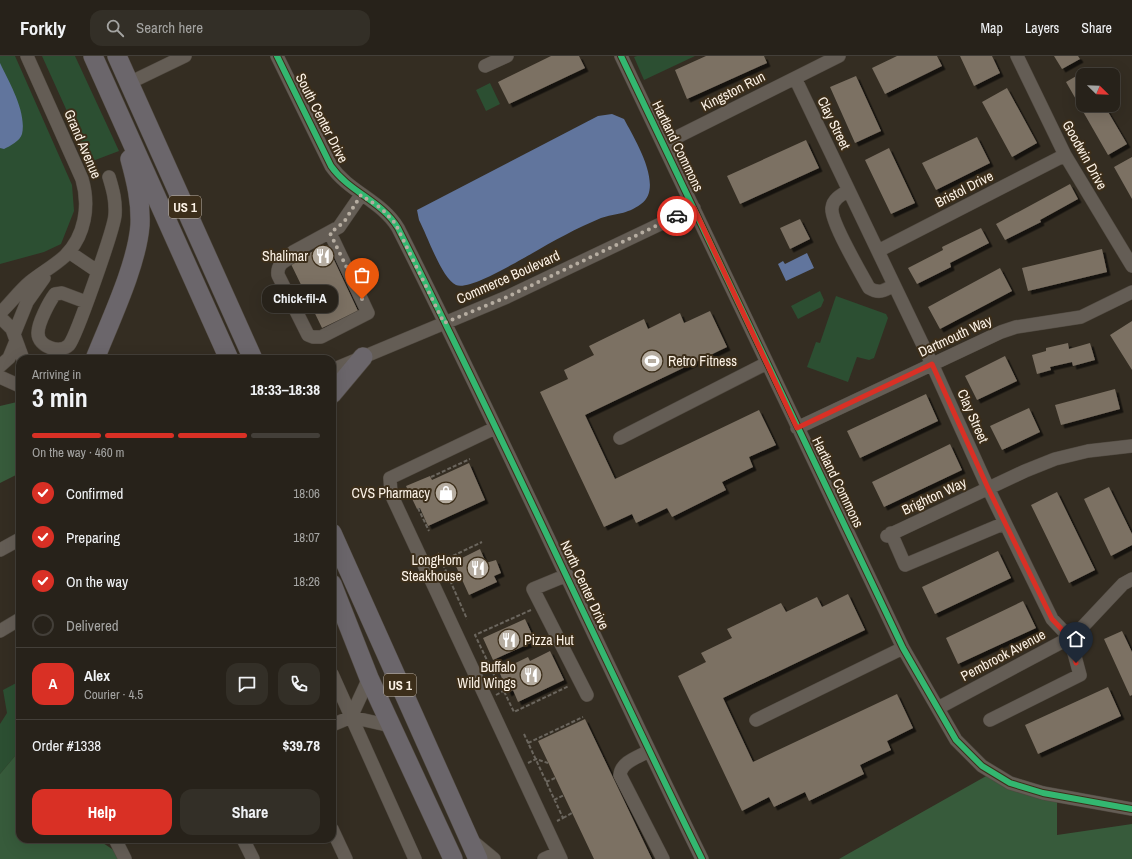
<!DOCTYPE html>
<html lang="en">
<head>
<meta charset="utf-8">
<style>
  body { margin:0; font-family:"Archivo Narrow",sans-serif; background:#332f27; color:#f1f3f6; height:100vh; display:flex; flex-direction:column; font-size:15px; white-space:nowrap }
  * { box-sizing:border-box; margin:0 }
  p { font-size:13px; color:#a4a4a2 }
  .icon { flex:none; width:22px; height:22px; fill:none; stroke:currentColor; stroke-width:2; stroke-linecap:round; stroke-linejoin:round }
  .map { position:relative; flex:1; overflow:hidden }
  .details { position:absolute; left:16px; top:299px; width:320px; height:488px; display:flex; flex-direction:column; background:#27221a; border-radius:12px; box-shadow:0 4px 16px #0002,0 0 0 1px #433f39 }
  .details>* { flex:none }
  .needle { width:26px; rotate:113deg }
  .controls { position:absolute; left:1076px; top:12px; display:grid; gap:8px }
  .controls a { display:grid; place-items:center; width:44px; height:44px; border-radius:8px; background:#27221a; box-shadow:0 4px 16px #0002,0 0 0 1px #433f39; font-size:20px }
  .pin { position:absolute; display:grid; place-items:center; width:34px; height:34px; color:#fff; margin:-41px -17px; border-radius:50% 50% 50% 0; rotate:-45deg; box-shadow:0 0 4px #0007 }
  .pin .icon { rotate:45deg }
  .courier { position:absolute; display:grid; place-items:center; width:40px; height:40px; margin:-20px; border:3px solid #d93025; border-radius:50%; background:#fff; color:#222; box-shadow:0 1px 5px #0007 }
  .bubble { position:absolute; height:28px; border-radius:12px; background:#27221a; box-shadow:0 4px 16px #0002,0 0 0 1px #433f39; font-size:13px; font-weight:800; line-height:28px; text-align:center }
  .headline em { font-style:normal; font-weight:800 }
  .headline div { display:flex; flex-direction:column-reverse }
  .headline { display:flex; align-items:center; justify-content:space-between; height:68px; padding:0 16px }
  h1 { font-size:26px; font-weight:800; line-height:30px }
  .bar { display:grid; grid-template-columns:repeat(4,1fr); gap:6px 4px; align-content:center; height:48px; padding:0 16px }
  .bar i { height:5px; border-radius:3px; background:#433f39 }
  .bar .current { background:#d93025 }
  .bar p { grid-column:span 4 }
  .line { display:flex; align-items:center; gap:10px; padding:0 16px; border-top:1px solid #433f39 }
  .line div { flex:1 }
  .round { display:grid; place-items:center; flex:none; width:42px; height:42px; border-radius:12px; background:#332f27 }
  ol { padding:0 16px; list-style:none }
  li { display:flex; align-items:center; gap:12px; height:44px }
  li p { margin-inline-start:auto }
  li .icon { padding:4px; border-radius:50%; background:#d93025; color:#fff; stroke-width:4 }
  li:last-child { color:#a4a4a2 }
  li i { width:22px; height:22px; border:2px solid #433f39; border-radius:50% }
  .button { display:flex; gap:8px; margin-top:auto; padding:8px 16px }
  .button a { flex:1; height:46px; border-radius:12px; background:#d93025; color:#fff; font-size:16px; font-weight:800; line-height:46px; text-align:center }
  .button a+a { background:#332f27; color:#f1f3f6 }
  header { display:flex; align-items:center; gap:24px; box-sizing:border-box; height:56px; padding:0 20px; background:#27221a; border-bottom:1px solid #433f39 }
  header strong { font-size:19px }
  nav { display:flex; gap:22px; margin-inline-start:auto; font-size:14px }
  .search { width:280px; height:36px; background:#332f27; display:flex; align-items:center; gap:10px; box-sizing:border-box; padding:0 14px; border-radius:12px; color:#a4a4a2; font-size:15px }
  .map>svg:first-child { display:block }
</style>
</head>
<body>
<header>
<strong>Forkly</strong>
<div class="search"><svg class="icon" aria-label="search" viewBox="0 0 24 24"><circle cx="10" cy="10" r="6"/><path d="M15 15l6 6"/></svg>Search here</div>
<nav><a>Map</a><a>Layers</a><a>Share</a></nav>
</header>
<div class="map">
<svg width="1132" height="803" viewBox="0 0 1132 803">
  <defs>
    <filter id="shadow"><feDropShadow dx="3.5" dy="3.5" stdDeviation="0" flood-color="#0009"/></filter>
  </defs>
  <rect width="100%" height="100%" fill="#342d22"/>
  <path fill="#2c4f32" d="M 0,0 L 15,0 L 72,129 L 74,155 L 61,188 L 44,196 L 0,208 Z
    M 42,0 L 75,0 L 119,95 L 90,106 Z
    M 637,0 L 695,0 L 644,24 L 634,1 Z
    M 490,27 L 500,48 L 486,55 L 476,34 Z
    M 820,235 L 824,244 L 821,251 L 798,263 L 791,250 Z
    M 836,240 L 886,258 L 888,262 L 874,302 L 869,304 L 857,301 L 848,326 L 807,311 L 816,286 L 820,287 Z
    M 20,625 L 20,694 L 0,718 L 0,668 L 7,657 L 3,634 Z"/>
  <path fill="#375b3b" d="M 17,346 L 20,348 L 20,417 L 0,427 L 0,350 Z
    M 20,694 L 20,783 L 97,783 L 127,803 L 0,803 L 0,718 Z
    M 988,719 L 1057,745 L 1057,779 L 1132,768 L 1132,803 L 839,803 Z"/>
  <path fill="#61759d" d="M 0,7 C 9,26 27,56 22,78 C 20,85 10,90 4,93 L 0,92 Z
    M 612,58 L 624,63 C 634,82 665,131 641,148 C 626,159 616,157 601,162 C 577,172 553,185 531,198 C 518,205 469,235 456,229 C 442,223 427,179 419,164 L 417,154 L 598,60 Z
    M 807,197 L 814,212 L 786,225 L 778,208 L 783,205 L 785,208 Z"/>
  <path fill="#7c7163" filter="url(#shadow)" d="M 551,0 L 579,0 L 585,12 L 509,48 L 498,26 Z
    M 706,0 L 764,0 L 767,7 L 687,43 L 675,14 Z
    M 897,0 L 937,0 L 942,10 L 885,38 L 872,12 Z
    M 960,0 L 992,0 L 1000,17 L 974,30 Z
    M 1054,0 L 1078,0 L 1080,3 L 1062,13 Z
    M 1085,15 L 1087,19 L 1083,19 L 1083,49 L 1104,49 L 1127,88 L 1108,99 L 1066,26 Z
    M 856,20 L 881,75 L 855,87 L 830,31 Z
    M 1007,32 L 1037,87 L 1012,101 L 982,46 Z
    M 977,81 L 990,107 L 936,134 L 922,107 Z
    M 806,84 L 819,112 L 740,148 L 727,120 Z
    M 889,92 L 915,147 L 891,158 L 865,104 Z
    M 1132,101 L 1132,143 L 1114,111 Z
    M 1070,128 L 1078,143 L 1040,164 L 1041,166 L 1005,184 L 996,168 Z
    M 800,163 L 810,183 L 790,193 L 780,172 Z
    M 981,172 L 989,187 L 950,207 L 951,211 L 917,228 L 908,212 L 943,194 L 942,191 Z
    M 327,189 L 358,255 L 322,272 L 290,206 Z
    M 1102,193 L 1107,216 L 1028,235 L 1022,212 Z
    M 1000,212 L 1012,235 L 940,273 L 928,251 Z
    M 710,255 L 727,291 L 585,359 L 615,423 L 759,354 L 776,389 L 749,401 L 753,411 L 722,426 L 726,434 L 672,461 L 667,452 L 636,467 L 632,458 L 604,471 L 540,336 L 568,323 L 564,314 L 594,299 L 589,290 L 644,263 L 648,273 L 680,257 L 684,267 Z
    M 1132,265 L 1132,314 L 1110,279 Z
    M 1068,287 L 1069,293 L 1090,287 L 1095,304 L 1073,310 L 1072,306 L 1050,311 L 1051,314 L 1037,318 L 1032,299 L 1046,295 L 1046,292 Z
    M 1005,300 L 1017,325 L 977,344 L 965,320 Z
    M 1115,333 L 1120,353 L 1061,369 L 1055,349 Z
    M 926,338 L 938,365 L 860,402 L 847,375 Z
    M 1029,352 L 1040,376 L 1002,394 L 990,370 Z
    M 950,388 L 962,414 L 884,451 L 872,426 Z
    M 469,407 L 485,444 L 428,470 L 420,452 L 417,453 L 406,430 L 430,420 L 432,424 Z
    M 1109,431 L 1132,478 L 1132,489 L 1111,500 L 1084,443 Z
    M 1057,436 L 1095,514 L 1069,527 L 1031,449 Z
    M 480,493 L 486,507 L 496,504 L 501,517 L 494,520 L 497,526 L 469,539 L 454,506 Z
    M 998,495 L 1011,522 L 935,558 L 922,531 Z
    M 848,538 L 865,574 L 723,642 L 753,706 L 897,638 L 913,672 L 887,685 L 891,694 L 860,709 L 864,718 L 809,745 L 805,736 L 774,751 L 769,741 L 742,755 L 678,620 L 706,606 L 701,597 L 732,582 L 727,573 L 781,547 L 786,556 L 817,541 L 822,551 Z
    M 1023,545 L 1036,572 L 958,608 L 946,582 Z
    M 525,563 L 535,585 L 493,604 L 483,582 Z
    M 1122,575 L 1132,596 L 1132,639 L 1130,640 L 1104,583 Z
    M 550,595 L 564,624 L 518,646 L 513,634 L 508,637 L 499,615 L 528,601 L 530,605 Z
    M 1108,631 L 1121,660 L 1038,698 L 1025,669 Z
    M 585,663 L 652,803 L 594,803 L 538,685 Z"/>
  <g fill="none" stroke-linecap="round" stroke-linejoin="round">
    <g stroke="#504940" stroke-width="14">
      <path id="minor" d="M 277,0 L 331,110 C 349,136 382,145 398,172 C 503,380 599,594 702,803
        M 621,0 L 903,592 L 956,684 L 982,710 L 1010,727 L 1043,737 L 1132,753
        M 1017,0 L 1065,99 L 1132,210
        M 485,10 L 507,0
        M 795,22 L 932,308 L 988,432 L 1052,563 L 1070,582 L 1080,619 L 990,664
        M 129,27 L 185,0
        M 663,88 L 839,0
        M 848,135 C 841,139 833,143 832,152 C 830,165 861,217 869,232 C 879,238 884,235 894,229
        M 301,193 C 294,204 276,203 278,219 L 308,279 L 313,281 L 321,281 L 368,257 L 330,177
        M 878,195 L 1065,99
        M 69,196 L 97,215
        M 293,196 L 339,171 L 361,139
        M 86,246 L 62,237 L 55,238 C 49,246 38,267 38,277 C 38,291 60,298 69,289 C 76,281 114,173 115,159 C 116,145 113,134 109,121
        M 0,257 C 11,247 19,235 30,226 C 41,217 54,210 65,200 C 85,180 90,150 82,123 L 27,0
        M 0,261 L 12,273 L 23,303
        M 14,278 L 27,246 L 44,222
        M 0,310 L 9,302 L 16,285
        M 332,314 L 507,241 L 694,152
        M 0,321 L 20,330
        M 495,372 L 390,422 L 391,438 L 561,803
        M 797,372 L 1001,276 L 1016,271 L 1081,261 L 1132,236
        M 620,382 L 767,307
        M 891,477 L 905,509 L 1005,467
        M 887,480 L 1025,415 L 1055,403 L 1088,395 L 1132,390
        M 0,494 L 20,483
        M 567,519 L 533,533 L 587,639
        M 0,575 L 20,563
        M 332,618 L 415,803
        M 938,652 L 1075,579 L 1123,528 L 1132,523
        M 351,661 L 369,622
        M 756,664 L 903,592
        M 332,669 L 351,661 L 391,670
        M 649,695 C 638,701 621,706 620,719 L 663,803
        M 332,773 L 346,803
        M 115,783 L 125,803
        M 243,783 L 253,803
        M 471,784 L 494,803
        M 544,803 L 558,797"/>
    </g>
    <g stroke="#504940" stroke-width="20">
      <path id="highway" d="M 93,0 L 229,303
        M 117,0 L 253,303
        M 95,303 C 110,265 137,209 140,169 C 141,146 136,125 130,103
        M 332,338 L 363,301
        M 332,477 L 478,803
        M 332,528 L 369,622 L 453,803"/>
    </g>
    <path stroke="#6b665e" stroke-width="2" stroke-dasharray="4 2" stroke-linecap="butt" d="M 431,421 L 470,403
      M 418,452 L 429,475
      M 438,497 L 467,563
      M 442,505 L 482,486
      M 531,554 L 475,579 L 495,621 L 497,621 L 514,656 L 569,630
      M 496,639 L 505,634
      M 524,678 L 563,762 L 557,765
      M 528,687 L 583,661
      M 528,707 L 536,703 L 548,707
      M 546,726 L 555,722
      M 554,744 L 564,739
      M 563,762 L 572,757"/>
    <use href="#minor" stroke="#645d55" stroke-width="13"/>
    <use href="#highway" stroke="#6b666b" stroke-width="19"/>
    <g stroke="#3c2e1a" stroke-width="8">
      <path id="cycleway" d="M 277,0 L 331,110 C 349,136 382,145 398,172 C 503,380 599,594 702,803
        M 621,0 L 903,592 L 956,684 L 982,710 L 1010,727 L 1043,737 L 1132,753"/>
    </g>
    <use href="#cycleway" stroke="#33b770" stroke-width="6"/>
  </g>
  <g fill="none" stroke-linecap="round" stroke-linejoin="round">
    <path stroke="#b6ada1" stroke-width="4" stroke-dasharray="0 7.2" d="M 362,243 L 330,177 L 344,166 L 361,139 L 382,153 L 395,167 L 444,267 L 507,241 L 677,160"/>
    <path stroke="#d93025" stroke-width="5" d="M 677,160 L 694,152 L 797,372 L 932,308 L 988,432 L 1052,563 L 1070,582 L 1076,607"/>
  </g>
  <defs>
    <g id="restaurant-disc" transform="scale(1.15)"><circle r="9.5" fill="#b6ada1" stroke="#3c2e1a"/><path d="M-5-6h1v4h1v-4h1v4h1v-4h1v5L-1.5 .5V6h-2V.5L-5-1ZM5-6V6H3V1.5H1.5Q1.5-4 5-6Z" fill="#fff"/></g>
    <g id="stadium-disc" transform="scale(1.15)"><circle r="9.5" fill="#b6ada1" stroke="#3c2e1a"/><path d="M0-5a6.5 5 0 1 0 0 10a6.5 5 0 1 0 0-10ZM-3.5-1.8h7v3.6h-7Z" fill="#fff"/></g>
    <g id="shop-disc" transform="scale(1.15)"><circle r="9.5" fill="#b6ada1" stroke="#3c2e1a"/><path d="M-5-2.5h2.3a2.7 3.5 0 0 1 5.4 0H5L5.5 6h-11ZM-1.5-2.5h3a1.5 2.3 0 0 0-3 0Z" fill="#fff"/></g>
  </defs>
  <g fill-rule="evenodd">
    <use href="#restaurant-disc" x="323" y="200"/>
    <use href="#stadium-disc" x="652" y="305"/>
    <use href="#shop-disc" x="446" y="437"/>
    <use href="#restaurant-disc" x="478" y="512"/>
    <use href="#restaurant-disc" x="509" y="584"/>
    <use href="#restaurant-disc" x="531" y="619"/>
  </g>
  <g text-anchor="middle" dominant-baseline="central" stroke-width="4" stroke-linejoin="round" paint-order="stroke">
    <g fill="#3c2e1a" stroke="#c2b7a9" stroke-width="1">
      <rect x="169" y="140" width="32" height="22" rx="3"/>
      <rect x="384" y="618" width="32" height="22" rx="3"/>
    </g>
    <g font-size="13" font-weight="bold" fill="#fcf2e6">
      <text x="185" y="151">US 1</text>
      <text x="400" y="629">US 1</text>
    </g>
    <g font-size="14" fill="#fcf2e6" stroke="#3c2e1a">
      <text transform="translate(733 35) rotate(-27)">Kingston Run</text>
      <text transform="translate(322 62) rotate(63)">South Center Drive</text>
      <text transform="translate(834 67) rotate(64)">Clay Street</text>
      <text transform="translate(83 88) rotate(67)">Grand Avenue</text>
      <text transform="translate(678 90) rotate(64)">Hartland Commons</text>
      <text transform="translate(1085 99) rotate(61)">Goodwin Drive</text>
      <text transform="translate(964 133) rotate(-27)">Bristol Drive</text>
      <text transform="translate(508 221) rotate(-24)">Commerce Boulevard</text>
      <text transform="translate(955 280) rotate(-25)">Dartmouth Way</text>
      <text transform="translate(973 360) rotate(66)">Clay Street</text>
      <text transform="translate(838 426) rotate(64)">Hartland Commons</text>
      <text transform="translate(934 440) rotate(-25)">Brighton Way</text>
      <text transform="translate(585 529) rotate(65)">North Center Drive</text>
      <text transform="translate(1003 599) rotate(-28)">Pembrook Avenue</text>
    </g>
    <g font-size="14" fill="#fcf2e6" stroke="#3c2e1a" text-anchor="end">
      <text x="308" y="200">Shalimar</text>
      <text x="668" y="305" text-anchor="start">Retro Fitness</text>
      <text x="430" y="437">CVS Pharmacy</text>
      <text x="462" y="504">LongHorn<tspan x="462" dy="16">Steakhouse</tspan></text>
      <text x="524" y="584" text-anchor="start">Pizza Hut</text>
      <text x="516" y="611">Buffalo<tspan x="516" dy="16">Wild Wings</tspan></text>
    </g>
  </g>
</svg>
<div class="controls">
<a><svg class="needle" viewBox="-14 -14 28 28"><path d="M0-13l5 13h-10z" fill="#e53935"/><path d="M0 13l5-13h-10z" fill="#a4a4a2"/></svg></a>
</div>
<div class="pin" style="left:362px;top:243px;background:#ea580c"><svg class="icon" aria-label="bag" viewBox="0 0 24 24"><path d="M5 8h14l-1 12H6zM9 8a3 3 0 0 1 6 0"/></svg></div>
<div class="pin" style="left:1076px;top:607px;background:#1f2937"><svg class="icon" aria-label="home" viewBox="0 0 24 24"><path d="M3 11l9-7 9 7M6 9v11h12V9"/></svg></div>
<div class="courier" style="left:677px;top:160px"><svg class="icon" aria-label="car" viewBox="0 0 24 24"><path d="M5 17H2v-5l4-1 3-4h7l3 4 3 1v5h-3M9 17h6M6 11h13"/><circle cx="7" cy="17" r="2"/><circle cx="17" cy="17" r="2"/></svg></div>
<div class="bubble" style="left:262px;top:229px;width:76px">Chick-fil-A</div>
<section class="details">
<div class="headline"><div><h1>3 min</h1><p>Arriving in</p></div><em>18:33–18:38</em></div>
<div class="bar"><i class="current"></i><i class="current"></i><i class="current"></i><i></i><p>On the way · 460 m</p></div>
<ol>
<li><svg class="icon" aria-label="check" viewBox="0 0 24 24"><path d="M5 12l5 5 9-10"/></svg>Confirmed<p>18:06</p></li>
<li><svg class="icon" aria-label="check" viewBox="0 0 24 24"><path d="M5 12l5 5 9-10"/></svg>Preparing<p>18:07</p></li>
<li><svg class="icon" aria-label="check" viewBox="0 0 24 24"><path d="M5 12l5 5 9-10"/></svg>On the way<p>18:26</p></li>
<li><i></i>Delivered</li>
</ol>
<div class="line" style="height:72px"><b class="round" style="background:#d93025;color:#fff">A</b><div><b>Alex</b><p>Courier · 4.5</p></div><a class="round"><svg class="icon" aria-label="chat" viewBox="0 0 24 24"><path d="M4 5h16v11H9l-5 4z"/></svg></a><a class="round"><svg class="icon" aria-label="phone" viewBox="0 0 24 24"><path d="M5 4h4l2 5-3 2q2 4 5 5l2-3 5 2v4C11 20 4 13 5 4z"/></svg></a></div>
<div class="line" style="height:52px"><div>Order #1338</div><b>$39.78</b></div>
<div class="button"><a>Help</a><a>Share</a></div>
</section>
</div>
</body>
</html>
